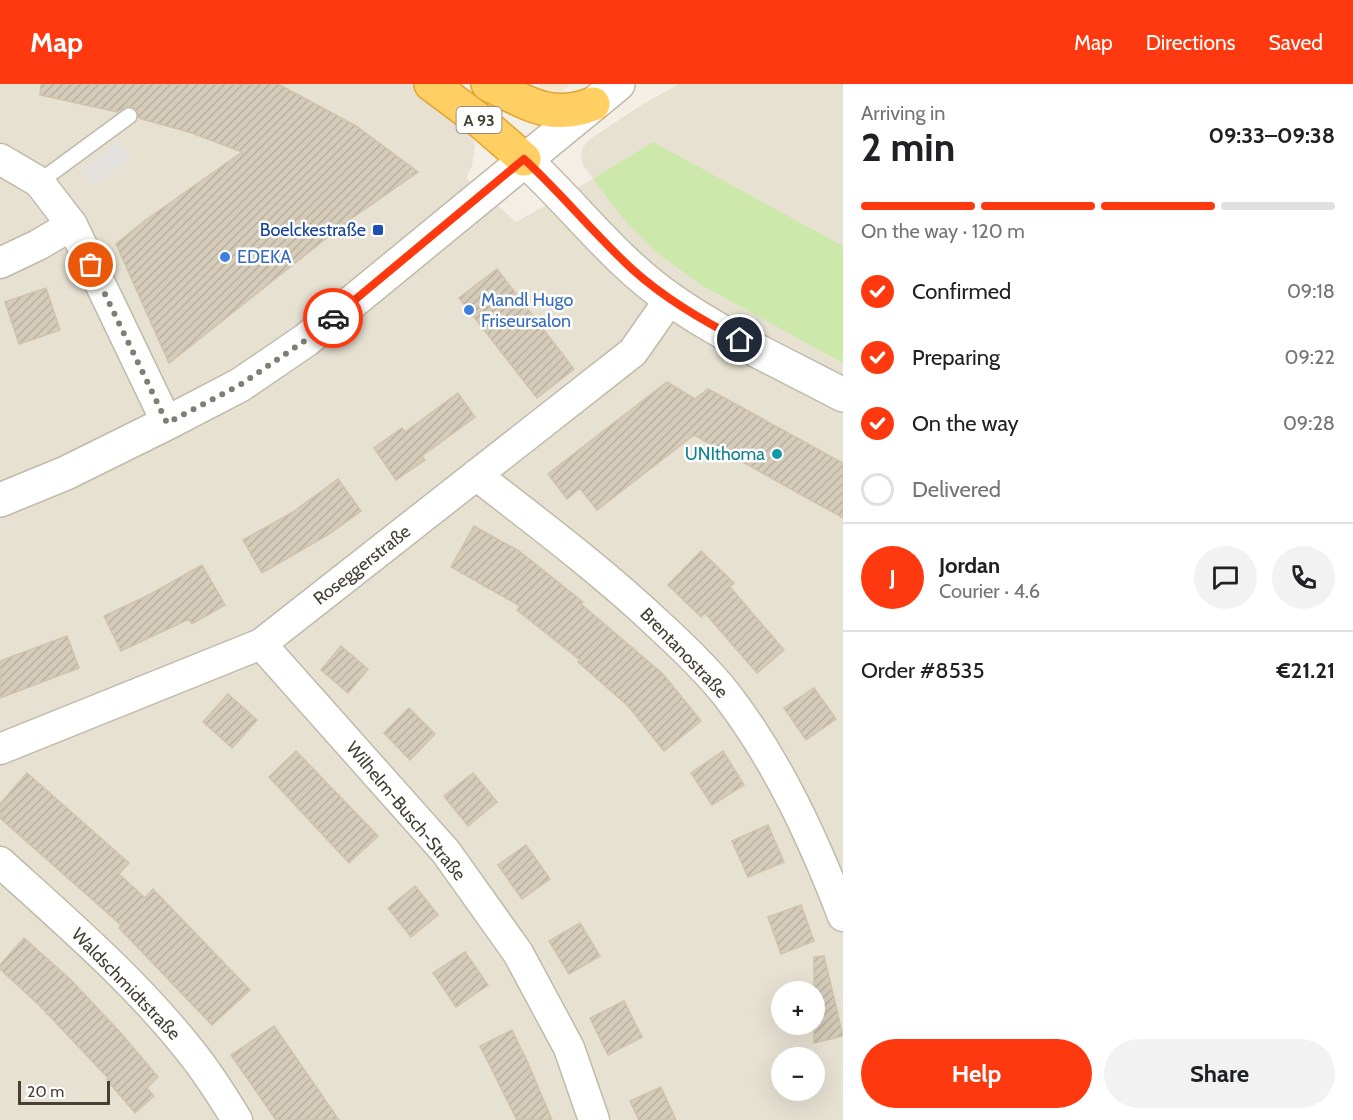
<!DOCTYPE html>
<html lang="en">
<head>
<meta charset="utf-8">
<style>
  body { margin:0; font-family:Cabin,sans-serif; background:#f2f2f2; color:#202124; height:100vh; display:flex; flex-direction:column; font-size:22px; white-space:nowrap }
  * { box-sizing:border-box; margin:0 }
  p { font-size:20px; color:#757577 }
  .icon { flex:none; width:33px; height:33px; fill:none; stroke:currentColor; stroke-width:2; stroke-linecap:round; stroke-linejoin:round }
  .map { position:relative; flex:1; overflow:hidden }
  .details { display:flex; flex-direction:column; background:#fff; width:510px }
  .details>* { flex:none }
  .tools { position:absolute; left:771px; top:897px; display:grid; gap:12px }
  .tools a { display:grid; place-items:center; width:54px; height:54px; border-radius:50%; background:#fff; box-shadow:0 6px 24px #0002; font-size:30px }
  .scale { position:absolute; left:18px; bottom:15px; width:92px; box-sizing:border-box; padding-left:6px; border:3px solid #453f34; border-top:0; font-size:16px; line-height:21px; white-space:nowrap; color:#453f34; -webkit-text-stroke:4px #fff; paint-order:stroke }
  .pin { position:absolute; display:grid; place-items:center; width:51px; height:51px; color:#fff; margin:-26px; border:3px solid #fff; border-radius:50%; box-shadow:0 2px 6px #0007 }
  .courier { position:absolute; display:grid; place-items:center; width:60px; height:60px; margin:-30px; border:4px solid #ff390f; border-radius:50%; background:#fff; color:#222; box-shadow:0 2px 8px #0007 }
  .summary em { font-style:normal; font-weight:700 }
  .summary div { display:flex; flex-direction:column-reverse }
  .summary { display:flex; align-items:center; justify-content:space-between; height:102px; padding:0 18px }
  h1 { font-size:39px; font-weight:700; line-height:45px }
  .bar { display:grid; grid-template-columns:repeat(4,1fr); gap:9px 6px; align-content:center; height:72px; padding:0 18px }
  .bar i { height:8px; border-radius:4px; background:#e0e0e0 }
  .bar .on { background:#ff390f }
  .bar p { grid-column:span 4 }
  .line { display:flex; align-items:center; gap:15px; padding:0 18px; border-top:2px solid #e0e0e0 }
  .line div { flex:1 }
  .round { display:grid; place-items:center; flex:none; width:63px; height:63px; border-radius:32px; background:#f2f2f2 }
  ol { padding:0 18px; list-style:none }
  li { display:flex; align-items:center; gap:18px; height:66px }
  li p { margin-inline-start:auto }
  li .icon { padding:6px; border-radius:50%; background:#ff390f; color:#fff; stroke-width:4 }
  li:last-child { color:#757577 }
  li i { width:33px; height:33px; border:3px solid #e0e0e0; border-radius:50% }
  .button { display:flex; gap:12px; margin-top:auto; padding:12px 18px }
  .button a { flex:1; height:69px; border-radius:36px; background:#ff390f; color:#fff; font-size:24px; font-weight:700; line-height:69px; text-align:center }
  .button a+a { background:#f2f2f2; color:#202124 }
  header { display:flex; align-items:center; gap:36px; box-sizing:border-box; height:84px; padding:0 30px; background:#ff390f; color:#fff }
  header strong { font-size:28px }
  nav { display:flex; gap:33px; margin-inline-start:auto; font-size:21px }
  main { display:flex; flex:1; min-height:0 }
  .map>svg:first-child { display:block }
</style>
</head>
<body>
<header>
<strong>Map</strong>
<nav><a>Map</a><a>Directions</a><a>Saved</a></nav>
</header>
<main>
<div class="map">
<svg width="843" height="1036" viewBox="0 0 843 1036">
  <defs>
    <pattern id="building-hatch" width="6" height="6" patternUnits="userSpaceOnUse" patternTransform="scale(1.5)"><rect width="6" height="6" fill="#d5cbb9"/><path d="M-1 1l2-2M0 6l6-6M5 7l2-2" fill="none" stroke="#b8afa0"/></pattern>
  </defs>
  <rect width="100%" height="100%" fill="#f3efe4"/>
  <path fill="#e7e1d2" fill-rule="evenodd" d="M 0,0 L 415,0 L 471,49 L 475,62 L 472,82 L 466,94 L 516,138 L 593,95 L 583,81 L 581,72 L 583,63 L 590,55 L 643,20 L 679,0 L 843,0 L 843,1036 L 0,1036 ZM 782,908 L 814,908 L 814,940 L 782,940 ZM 782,974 L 814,974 L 814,1006 L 782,1006 Z"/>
  <path fill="#f6e6ce" d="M 540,0 L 571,0 L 552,15 L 526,7 L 540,2 Z"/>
  <path fill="#cce9ab" d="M 653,58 L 843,162 L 843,279 L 703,202 L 657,169 L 626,138 L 593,95 Z"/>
  <path fill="#e3e1dd" d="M 118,57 L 131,73 L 94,102 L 82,86 Z"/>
  <path fill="url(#building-hatch)" stroke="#d0c3ac" stroke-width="1.5" d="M 41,0 L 278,0 L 356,42 L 418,88 L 348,137 L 169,279 L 116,160 L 143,138 L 242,68 L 192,49 L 138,34 L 137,27 L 132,23 L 127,22 L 117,28 L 40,11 Z
    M 497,185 L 574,285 L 537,314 L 459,214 Z
    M 46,204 L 60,246 L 19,260 L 5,218 Z
    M 667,298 L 695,315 L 708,305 L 843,379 L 843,434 L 694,351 L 597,426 L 580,404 L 567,415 L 548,390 Z
    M 458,309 L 475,333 L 422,372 L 425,376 L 396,396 L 374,364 L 402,344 L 405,348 Z
    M 338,395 L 361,427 L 329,450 L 262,489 L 243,456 L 293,428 Z
    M 474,442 L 519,467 L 583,518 L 581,520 L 663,590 L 701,637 L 664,667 L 628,622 L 578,578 L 580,576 L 517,526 L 520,522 L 451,483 Z
    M 701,467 L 734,499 L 730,503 L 784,566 L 757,589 L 705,529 L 701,533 L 668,501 Z
    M 202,481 L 225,521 L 192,540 L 189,535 L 121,567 L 104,532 L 149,511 Z
    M 67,552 L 79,584 L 0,614 L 0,577 Z
    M 341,562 L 368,585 L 348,609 L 321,586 Z
    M 814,604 L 836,635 L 806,656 L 784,624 Z
    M 228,610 L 257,636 L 232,664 L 203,638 Z
    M 409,624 L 435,650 L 410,676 L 384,649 Z
    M 296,667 L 378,752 L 349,779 L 269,693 Z
    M 723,667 L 744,701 L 712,721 L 691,689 Z
    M 27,689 L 129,779 L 119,790 L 145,814 L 153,805 L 250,906 L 212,941 L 119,844 L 121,841 L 0,734 L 0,720 Z
    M 473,689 L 497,718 L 468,742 L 444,712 Z
    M 768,741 L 784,778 L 748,793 L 732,757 Z
    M 526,761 L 550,795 L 522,815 L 498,781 Z
    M 415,802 L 438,831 L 411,853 L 388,824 Z
    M 801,821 L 814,857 L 781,870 L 768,833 Z
    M 580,839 L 600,872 L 569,890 L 549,857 Z
    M 24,854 L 70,895 L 119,947 L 158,993 L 147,1004 L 154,1012 L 135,1029 L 107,996 L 109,995 L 40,922 L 0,885 L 0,881 Z
    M 465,868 L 488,901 L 456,923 L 433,889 Z
    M 824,872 L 843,952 L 814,959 L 814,873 Z
    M 624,917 L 642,953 L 608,971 L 590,934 Z
    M 274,942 L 312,997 L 339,1036 L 276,1036 L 231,971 Z
    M 512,946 L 528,979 L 552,1036 L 517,1036 L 480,962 Z
    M 661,1003 L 676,1036 L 639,1036 L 630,1017 Z"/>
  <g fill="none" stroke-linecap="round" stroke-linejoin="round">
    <g stroke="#c1baa9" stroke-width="18">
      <path id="service" d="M 39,98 L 129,32"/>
    </g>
    <g stroke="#c1baa9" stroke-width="33">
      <path id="minor" d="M 0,75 L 39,98 L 72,141 L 167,339
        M 0,179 L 38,161 L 72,141
        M 476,391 C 538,439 602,487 659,541 C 683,563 706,585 726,610 C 777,676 813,754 843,832
        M 261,560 L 446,768 L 518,869 L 569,964 L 594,1036
        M 0,665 L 261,560 L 633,268 L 670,215
        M 0,778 C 66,838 136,898 191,968 C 208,989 223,1013 237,1036"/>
    </g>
    <g stroke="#c1baa9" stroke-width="36">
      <path id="tertiary" d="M 524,75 C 574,121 615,177 670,215 C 724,253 785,280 843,311
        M 0,416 L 66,389 L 167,339 L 240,301 L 306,256 L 618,0"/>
    </g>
    <g stroke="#e2a42e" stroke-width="36">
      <path id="motorway" d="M 431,0 L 479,36 L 524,75
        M 488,0 C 526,18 550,37 593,20"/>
    </g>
    <use href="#service" stroke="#fff" stroke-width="15"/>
    <use href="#minor" stroke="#fff" stroke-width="30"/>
    <use href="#tertiary" stroke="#fff" stroke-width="33"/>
    <use href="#motorway" stroke="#ffcf63" stroke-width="33"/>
  </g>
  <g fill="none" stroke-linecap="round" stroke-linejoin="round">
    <path stroke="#827d72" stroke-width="6" stroke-dasharray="0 10.8" d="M 91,181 L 167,339 L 240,301 L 306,256 L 333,234"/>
    <path stroke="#ff390f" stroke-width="8" d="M 333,234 L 524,75 C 562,110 594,150 632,185 C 664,214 702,236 740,256"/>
  </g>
  <rect fill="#1a4fb4" stroke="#fff" stroke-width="2" x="372" y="140" width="12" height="12" rx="3"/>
  <g fill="#3f7fe0" stroke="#fff" stroke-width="2">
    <circle cx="225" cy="173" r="6"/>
    <circle cx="469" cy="226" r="6"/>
  </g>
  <circle fill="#0f9aa8" stroke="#fff" stroke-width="2" cx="777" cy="370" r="6"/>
  <g text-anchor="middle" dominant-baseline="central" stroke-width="5" stroke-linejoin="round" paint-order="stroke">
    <rect fill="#fff" stroke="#7d7971" stroke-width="1.5" x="456.5" y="23" width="45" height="26" rx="4.5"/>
    <g font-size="16" font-weight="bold" fill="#453f34">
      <text x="479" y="36">A 93</text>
    </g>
    <g font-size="18" fill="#164399" stroke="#fff" text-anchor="end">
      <text x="366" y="146">Boelckestraße</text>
    </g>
    <g font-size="18" fill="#366cbe" stroke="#fff" text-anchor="start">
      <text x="237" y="173">EDEKA</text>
      <text x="481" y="216">Mandl Hugo<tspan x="481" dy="21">Friseursalon</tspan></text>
    </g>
    <g font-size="18" fill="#0d838f" stroke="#fff" text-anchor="end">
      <text x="765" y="370">UNIthoma</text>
    </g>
    <g font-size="18" fill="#453f34" stroke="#fff">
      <text transform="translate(362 481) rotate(-38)">Roseggerstraße</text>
      <text transform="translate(684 569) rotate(46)">Brentanostraße</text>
      <text transform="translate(406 727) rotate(50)">Wilhelm-Busch-Straße</text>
      <text transform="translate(126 900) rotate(46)">Waldschmidtstraße</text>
    </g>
  </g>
</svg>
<div class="tools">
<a>+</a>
<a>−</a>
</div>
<div class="scale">20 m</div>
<div class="pin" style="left:91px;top:181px;background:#ea580c"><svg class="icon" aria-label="bag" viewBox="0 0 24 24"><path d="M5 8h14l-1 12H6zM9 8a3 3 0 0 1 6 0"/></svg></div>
<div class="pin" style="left:740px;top:256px;background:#1f2937"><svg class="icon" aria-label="home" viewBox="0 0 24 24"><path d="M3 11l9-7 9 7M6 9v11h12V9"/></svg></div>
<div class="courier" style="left:333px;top:234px"><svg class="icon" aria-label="car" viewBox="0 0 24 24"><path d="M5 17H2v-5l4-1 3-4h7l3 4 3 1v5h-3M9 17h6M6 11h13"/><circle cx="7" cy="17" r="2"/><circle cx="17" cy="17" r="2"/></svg></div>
</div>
<section class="details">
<div class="summary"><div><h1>2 min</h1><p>Arriving in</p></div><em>09:33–09:38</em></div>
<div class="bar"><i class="on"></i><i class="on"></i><i class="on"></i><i></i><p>On the way · 120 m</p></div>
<ol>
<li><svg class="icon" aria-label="check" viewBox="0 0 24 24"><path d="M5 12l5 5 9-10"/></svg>Confirmed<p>09:18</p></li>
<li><svg class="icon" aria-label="check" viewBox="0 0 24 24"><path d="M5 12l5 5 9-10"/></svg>Preparing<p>09:22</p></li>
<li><svg class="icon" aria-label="check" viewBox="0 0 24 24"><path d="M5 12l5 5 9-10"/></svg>On the way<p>09:28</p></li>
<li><i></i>Delivered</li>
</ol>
<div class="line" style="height:108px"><b class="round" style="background:#ff390f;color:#fff">J</b><div><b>Jordan</b><p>Courier · 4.6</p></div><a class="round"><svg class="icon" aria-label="chat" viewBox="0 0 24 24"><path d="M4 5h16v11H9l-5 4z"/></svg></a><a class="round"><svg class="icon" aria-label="phone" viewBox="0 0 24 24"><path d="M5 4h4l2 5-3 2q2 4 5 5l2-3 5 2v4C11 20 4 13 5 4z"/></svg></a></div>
<div class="line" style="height:78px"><div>Order #8535</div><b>€21.21</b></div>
<div class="button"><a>Help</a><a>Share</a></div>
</section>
</main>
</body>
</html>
